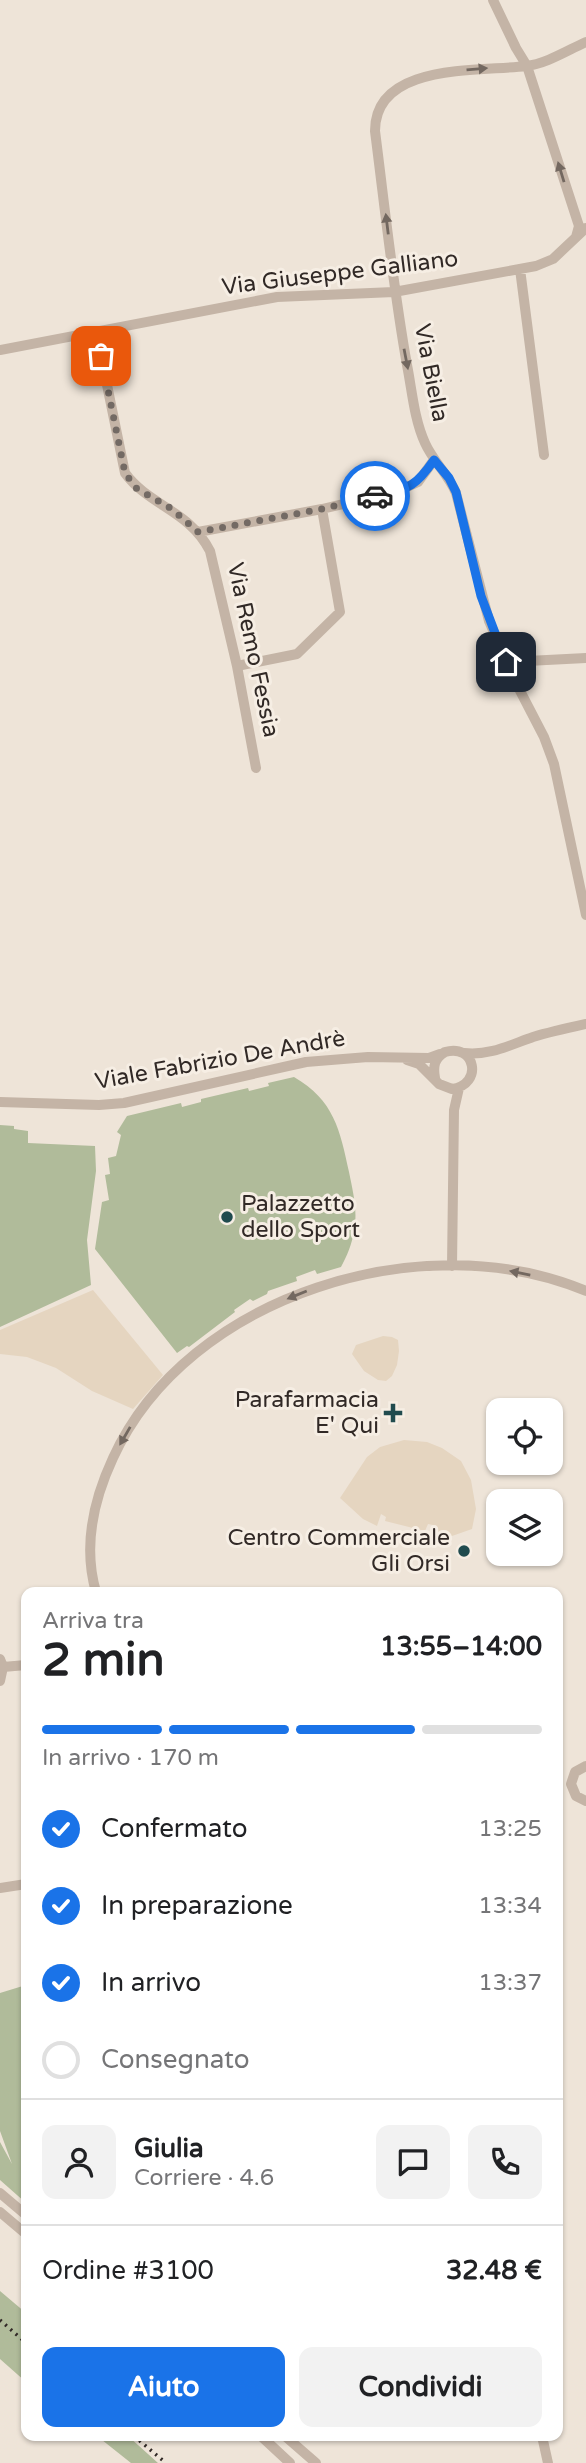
<!DOCTYPE html>
<html lang="it">
<head>
<meta charset="utf-8">
<style>
  body { margin:0; font-family:"Varela Round",sans-serif; background:#f2f2f2; color:#202124; height:100vh; display:flex; flex-direction:column; font-size:26px; white-space:nowrap }
  * { box-sizing:border-box; margin:0 }
  p { font-size:23px; color:#757577 }
  .icon { flex:none; width:38px; height:38px; fill:none; stroke:currentColor; stroke-width:2; stroke-linecap:round; stroke-linejoin:round }
  .map { position:relative; flex:1; overflow:hidden }
  .sheet { position:absolute; left:21px; top:1587px; width:542px; height:854px; display:flex; flex-direction:column; background:#fff; border-radius:14px; box-shadow:0 2px 5px #0004 }
  .sheet>* { flex:none }
  .controls { position:absolute; left:486px; top:1398px; display:grid; gap:14px }
  .controls a { display:grid; place-items:center; width:77px; height:77px; border-radius:14px; background:#fff; box-shadow:0 2px 5px #0004; font-size:35px }
  .pin { position:absolute; display:grid; place-items:center; width:60px; height:60px; color:#fff; margin:-30px; border-radius:14px; box-shadow:0 4px 10px #0006 }
  .courier { position:absolute; display:grid; place-items:center; width:70px; height:70px; margin:-35px; border:5px solid #1a73e8; border-radius:50%; background:#fff; color:#222; box-shadow:0 2px 9px #0007 }
  .summary em { font-style:normal; font-weight:700 }
  .summary div { display:flex; flex-direction:column-reverse }
  .summary { display:flex; align-items:center; justify-content:space-between; height:119px; padding:0 21px }
  h1 { font-size:46px; font-weight:700; line-height:52px }
  .bar { display:grid; grid-template-columns:repeat(4,1fr); gap:10px 7px; align-content:center; height:84px; padding:0 21px }
  .bar i { height:9px; border-radius:5px; background:#e0e0e0 }
  .bar .selected { background:#1a73e8 }
  .bar p { grid-column:span 4 }
  .line { display:flex; align-items:center; gap:18px; padding:0 21px; border-top:2px solid #e0e0e0 }
  .line div { flex:1 }
  .round { display:grid; place-items:center; flex:none; width:74px; height:74px; border-radius:14px; background:#f2f2f2 }
  ol { padding:0 21px; list-style:none }
  li { display:flex; align-items:center; gap:21px; height:77px }
  li p { margin-inline-start:auto }
  li .icon { padding:7px; border-radius:50%; background:#1a73e8; color:#fff; stroke-width:4 }
  li:last-child { color:#757577 }
  li i { width:38px; height:38px; border:4px solid #e0e0e0; border-radius:50% }
  .action { display:flex; gap:14px; margin-top:auto; padding:14px 21px }
  .action a { flex:1; height:80px; border-radius:14px; background:#1a73e8; color:#fff; font-size:28px; font-weight:700; line-height:80px; text-align:center }
  .action a+a { background:#f2f2f2; color:#202124 }
  .map>svg:first-child { display:block }
</style>
</head>
<body>
<div class="map">
<svg width="586" height="2463" viewBox="0 0 586 2463">
  <rect width="100%" height="100%" fill="#eee4d8"/>
  <path fill="#b0bb9a" d="M 294,1077 C 334,1100 340,1130 349,1172 C 353,1192 358,1211 354,1231 C 352,1244 347,1256 341,1267 L 317,1274 L 315,1270 L 296,1277 L 297,1281 L 268,1291 L 267,1294 L 253,1301 L 250,1299 L 234,1310 L 235,1312 L 189,1347 L 187,1346 L 177,1353 L 95,1249 L 102,1202 L 109,1200 L 105,1175 L 110,1174 L 108,1158 L 116,1156 L 121,1135 L 117,1132 L 127,1116 L 181,1103 L 182,1107 L 201,1102 L 201,1099 L 248,1088 L 249,1091 L 269,1086 L 268,1083 Z
    M 0,1125 L 14,1126 L 14,1129 L 28,1131 L 28,1143 L 95,1146 L 96,1171 L 87,1240 L 91,1285 L 0,1327 Z
    M 26,1985 L 26,2203 L 0,2180 L 0,2142 L 12,2164 L 0,2131 L 0,1993 Z
    M 0,2291 L 26,2313 L 26,2382 L 0,2359 Z
    M 97,2436 L 128,2436 L 158,2463 L 131,2463 Z"/>
  <path fill="#e5d5c0" d="M 93,1290 L 163,1375 L 133,1409 L 92,1391 L 56,1368 L 27,1357 L 0,1354 L 0,1330 Z
    M 383,1336 L 392,1337 L 398,1340 L 399,1351 L 397,1365 L 392,1376 L 386,1381 L 378,1380 L 364,1371 L 352,1354 L 356,1345 Z
    M 404,1440 L 427,1442 L 442,1448 L 461,1461 L 471,1480 L 476,1509 L 472,1529 L 452,1536 L 431,1539 L 433,1525 L 428,1524 L 425,1531 L 385,1521 L 386,1517 L 381,1514 L 377,1526 L 363,1519 L 340,1498 L 367,1457 L 380,1447 Z"/>
  <g fill="none" stroke-linecap="round" stroke-linejoin="round">
    <path stroke="#c4b4a6" stroke-width="10" d="M 493,0 L 516,48 L 527,66 L 579,226 L 576,237
      M 586,42 C 568,50 546,64 526,66 C 481,72 375,62 375,131 C 385,209 393,287 407,365 C 412,390 414,419 425,443 C 433,461 448,474 456,493 L 489,621 L 516,683 L 544,737 L 554,764 L 586,915
      M 520,269 L 544,455
      M 96,331 L 125,473 C 149,506 189,510 210,551 L 237,666 L 256,768
      M 0,350 L 277,297 L 394,292 L 536,266 L 553,259 L 586,228
      M 198,532 L 322,509 L 398,491 L 418,482 L 434,460
      M 506,662 L 586,658
      M 237,666 L 297,654 L 340,612 L 322,509
      M 464,1053 C 489,1056 510,1045 533,1037 C 550,1032 568,1028 586,1024
      M 407,1060 L 419,1064 L 439,1084 L 452,1089 C 484,1084 475,1043 445,1052 C 434,1058 433,1067 435,1078
      M 0,1102 L 99,1105 L 124,1103 L 306,1062 L 368,1057 L 429,1058 L 440,1054
      M 452,1266 L 454,1110 L 459,1088
      M 96,1592 C 83,1547 93,1501 113,1458 C 188,1294 425,1223 586,1291
      M 0,1659 L 3,1667 L 0,1681
      M 3,1667 L 26,1665
      M 586,1766 L 575,1772 L 571,1784 L 576,1796 L 586,1801
      M 0,1888 L 26,1884
      M 0,2193 L 26,2215
      M 0,2212 L 26,2234
      M 261,2436 L 290,2463
      M 285,2436 L 316,2463
      M 542,2436 L 548,2463"/>
    <path stroke="#312926" stroke-width="3.5" stroke-dasharray="2 5" stroke-linecap="butt" d="M 0,2320 L 26,2343
      M 134,2436 L 166,2463"/>
  </g>
  <defs><path id="oneway-solid" d="M-6-.8H1V-3.2L6.5 0L1 3.2V.8H-6Z" transform="scale(1.75)"/></defs>
  <g fill="#736860">
    <use href="#oneway-solid" transform="translate(477 69) rotate(-5)"/>
    <use href="#oneway-solid" transform="translate(561 172) rotate(-107)"/>
    <use href="#oneway-solid" transform="translate(387 224) rotate(-97)"/>
    <use href="#oneway-solid" transform="translate(406 359) rotate(79)"/>
    <use href="#oneway-solid" transform="translate(520 1273) rotate(-169)"/>
    <use href="#oneway-solid" transform="translate(297 1295) rotate(158)"/>
    <use href="#oneway-solid" transform="translate(125 1436) rotate(120)"/>
  </g>
  <g fill="none" stroke-linecap="round" stroke-linejoin="round">
    <path stroke="#736a64" stroke-width="7" stroke-dasharray="0 12.6" d="M 101,356 L 125,473 L 136,488 L 172,509 L 198,532 L 322,509 L 375,496"/>
    <path stroke="#1a73e8" stroke-width="9" d="M 375,496 C 408,488 414,489 434,460 L 449,478 L 456,492 L 481,596 L 506,662"/>
  </g>
  <g fill="#204b4e" stroke="#f6eee4" stroke-width="2.5">
    <circle cx="227" cy="1217" r="7"/>
    <path d="M389.5 1402.5h7v7h7v7h-7v7h-7v-7h-7v-7h7z"/>
    <circle cx="464" cy="1551" r="7"/>
  </g>
  <g text-anchor="middle" dominant-baseline="central" stroke-width="6" stroke-linejoin="round" paint-order="stroke">
    <g font-size="23" fill="#312926" stroke="#f6eee4">
      <text transform="translate(340 273) rotate(-7)">Via Giuseppe Galliano</text>
      <text transform="translate(431 373) rotate(79)">Via Biella</text>
      <text transform="translate(253 650) rotate(78)">Via Remo Fessia</text>
      <text transform="translate(220 1060) rotate(-10)">Viale Fabrizio De Andrè</text>
    </g>
    <g font-size="23" fill="#312926" stroke="#f6eee4" text-anchor="end">
      <text x="241" y="1204" text-anchor="start">Palazzetto<tspan x="241" dy="26">dello Sport</tspan></text>
      <text x="379" y="1400">Parafarmacia<tspan x="379" dy="26">E' Qui</tspan></text>
      <text x="450" y="1538">Centro Commerciale<tspan x="450" dy="26">Gli Orsi</tspan></text>
    </g>
  </g>
</svg>
<div class="controls">
<a><svg class="icon" aria-label="locate" viewBox="0 0 24 24"><circle cx="12" cy="12" r="6"/><path d="M12 2v4M12 18v4M2 12h4M18 12h4"/></svg></a>
<a><svg class="icon" aria-label="layers" viewBox="0 0 24 24"><path d="M12 4l9 5-9 5-9-5zM3 14l9 5 9-5"/></svg></a>
</div>
<div class="pin" style="left:101px;top:356px;background:#ea580c"><svg class="icon" aria-label="bag" viewBox="0 0 24 24"><path d="M5 8h14l-1 12H6zM9 8a3 3 0 0 1 6 0"/></svg></div>
<div class="pin" style="left:506px;top:662px;background:#1f2937"><svg class="icon" aria-label="home" viewBox="0 0 24 24"><path d="M3 11l9-7 9 7M6 9v11h12V9"/></svg></div>
<div class="courier" style="left:375px;top:496px"><svg class="icon" aria-label="car" viewBox="0 0 24 24"><path d="M5 17H2v-5l4-1 3-4h7l3 4 3 1v5h-3M9 17h6M6 11h13"/><circle cx="7" cy="17" r="2"/><circle cx="17" cy="17" r="2"/></svg></div>
<section class="sheet">
<div class="summary"><div><h1>2 min</h1><p>Arriva tra</p></div><em>13:55–14:00</em></div>
<div class="bar"><i class="selected"></i><i class="selected"></i><i class="selected"></i><i></i><p>In arrivo · 170 m</p></div>
<ol>
<li><svg class="icon" aria-label="check" viewBox="0 0 24 24"><path d="M5 12l5 5 9-10"/></svg>Confermato<p>13:25</p></li>
<li><svg class="icon" aria-label="check" viewBox="0 0 24 24"><path d="M5 12l5 5 9-10"/></svg>In preparazione<p>13:34</p></li>
<li><svg class="icon" aria-label="check" viewBox="0 0 24 24"><path d="M5 12l5 5 9-10"/></svg>In arrivo<p>13:37</p></li>
<li><i></i>Consegnato</li>
</ol>
<div class="line" style="height:126px"><a class="round"><svg class="icon" aria-label="person" viewBox="0 0 24 24"><circle cx="12" cy="8" r="4"/><path d="M4 21q1-7 8-7t8 7"/></svg></a><div><b>Giulia</b><p>Corriere · 4.6</p></div><a class="round"><svg class="icon" aria-label="chat" viewBox="0 0 24 24"><path d="M4 5h16v11H9l-5 4z"/></svg></a><a class="round"><svg class="icon" aria-label="phone" viewBox="0 0 24 24"><path d="M5 4h4l2 5-3 2q2 4 5 5l2-3 5 2v4C11 20 4 13 5 4z"/></svg></a></div>
<div class="line" style="height:91px"><div>Ordine #3100</div><b>32.48 €</b></div>
<div class="action"><a>Aiuto</a><a>Condividi</a></div>
</section>
</div>
</body>
</html>
